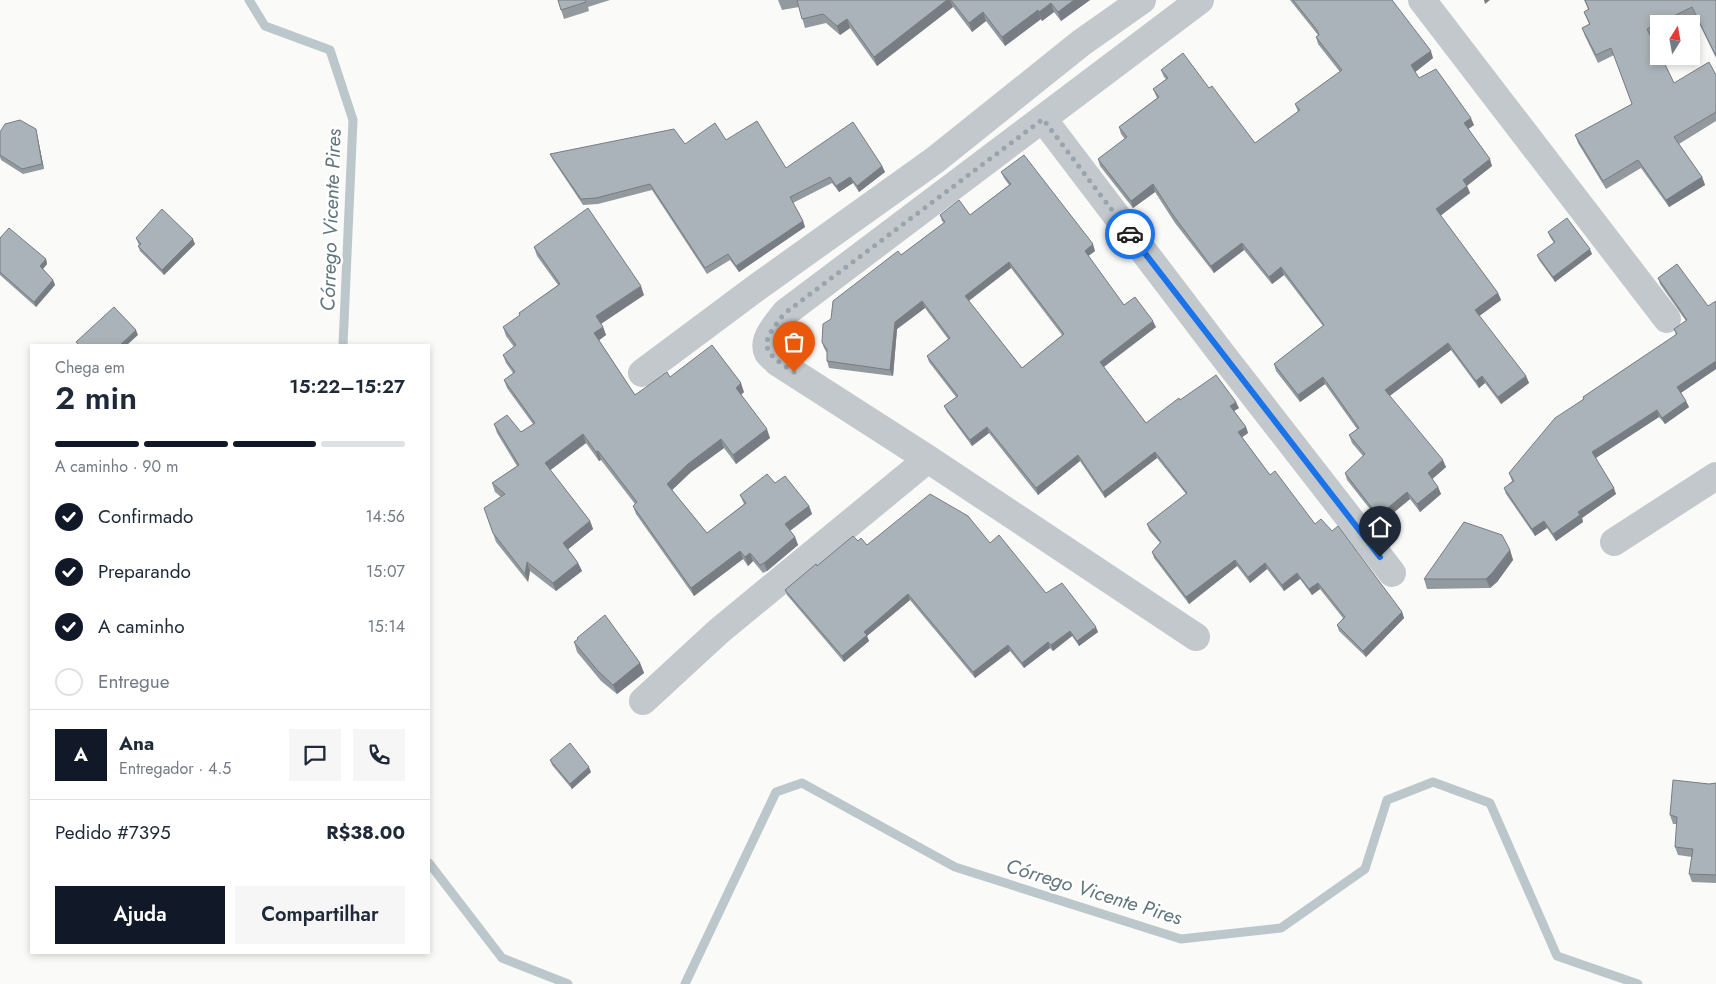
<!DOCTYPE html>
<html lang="pt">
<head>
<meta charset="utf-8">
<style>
  body { margin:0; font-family:Jost,sans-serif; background:#f6f6f7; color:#1f2937; height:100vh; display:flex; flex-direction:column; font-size:19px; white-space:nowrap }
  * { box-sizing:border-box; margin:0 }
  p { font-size:16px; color:#747a83 }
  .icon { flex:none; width:28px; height:28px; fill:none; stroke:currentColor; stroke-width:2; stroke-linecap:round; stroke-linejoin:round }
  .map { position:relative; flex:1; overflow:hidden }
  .panel { position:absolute; left:30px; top:344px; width:400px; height:610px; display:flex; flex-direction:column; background:#fff; border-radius:0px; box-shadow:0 2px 8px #0003 }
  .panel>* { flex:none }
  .needle { width:32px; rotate:11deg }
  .tools { position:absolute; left:1650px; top:15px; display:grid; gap:10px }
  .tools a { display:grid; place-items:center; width:50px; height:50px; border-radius:0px; background:#fff; box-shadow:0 2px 8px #0003; font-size:25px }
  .pin { position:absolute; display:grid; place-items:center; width:42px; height:42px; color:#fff; margin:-51px -21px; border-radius:50% 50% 50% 0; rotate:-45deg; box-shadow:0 0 5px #0007 }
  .pin .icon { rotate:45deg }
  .courier { position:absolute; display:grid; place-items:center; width:50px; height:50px; margin:-25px; border:4px solid #1a73e8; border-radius:50%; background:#fff; color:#222; box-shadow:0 1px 6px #0007 }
  .summary em { font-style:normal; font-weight:600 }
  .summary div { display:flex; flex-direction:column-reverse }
  .summary { display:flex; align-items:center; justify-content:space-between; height:85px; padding:0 25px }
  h1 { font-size:32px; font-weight:600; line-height:38px }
  .bar { display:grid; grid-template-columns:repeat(4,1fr); gap:8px 5px; align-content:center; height:60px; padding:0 25px }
  .bar i { height:6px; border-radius:4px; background:#e0e1e3 }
  .bar .on { background:#111827 }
  .bar p { grid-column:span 4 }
  .line { display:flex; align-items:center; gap:12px; padding:0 25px; border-top:1px solid #e0e1e3 }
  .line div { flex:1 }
  .round { display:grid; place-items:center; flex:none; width:52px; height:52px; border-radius:0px; background:#f6f6f7 }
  ol { padding:0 25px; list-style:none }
  li { display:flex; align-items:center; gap:15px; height:55px }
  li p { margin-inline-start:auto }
  li .icon { padding:5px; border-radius:50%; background:#111827; color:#fff; stroke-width:4 }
  li:last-child { color:#747a83 }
  li i { width:28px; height:28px; border:2px solid #e0e1e3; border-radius:50% }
  .action { display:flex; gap:10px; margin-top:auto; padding:10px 25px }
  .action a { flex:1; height:58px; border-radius:0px; background:#111827; color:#fff; font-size:20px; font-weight:600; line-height:58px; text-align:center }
  .action a+a { background:#f6f6f7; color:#1f2937 }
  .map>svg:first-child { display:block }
</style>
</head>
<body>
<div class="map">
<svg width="1716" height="984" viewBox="0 0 1716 984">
  <rect width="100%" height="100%" fill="#fafaf8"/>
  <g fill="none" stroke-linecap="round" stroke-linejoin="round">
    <path stroke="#bbc7cb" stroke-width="9" d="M 249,0 L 265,26 L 330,50 L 353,120 L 343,345
      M 429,863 L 502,958 L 568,984
      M 685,984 L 776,792 L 802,783 L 955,867 L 1181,939 L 1281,928 L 1365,869 L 1387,800 L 1433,782 L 1490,803 L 1557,956 L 1638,984"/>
    <path stroke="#c3c8cc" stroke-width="28" d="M 1422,0 L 1667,319
      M 1043,119 L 1221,353 L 1392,573
      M 642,373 L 756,288 L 935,160 L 1081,43 L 1142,0
      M 1614,542 L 1716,476
      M 1196,637 L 928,459 L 777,362 C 775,359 770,356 768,353 C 761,339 778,323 785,313 L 1200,0
      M 643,701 L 719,631 L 928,459"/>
  </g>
  <path fill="#929a9f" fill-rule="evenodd" d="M 558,0 L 610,0 L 588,7 L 589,11 L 564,19 Z
    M 778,0 L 1090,0 L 1061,21 L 1054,12 L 1042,21 L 1041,19 L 1005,46 L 986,21 L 972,32 L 953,7 L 877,66 L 850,28 L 840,35 L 826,23 L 805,28 L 799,7 L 782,10 Z
    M 1290,0 L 1392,0 L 1433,58 L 1415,72 L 1419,78 L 1474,125 L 1468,129 L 1492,166 L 1467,186 L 1470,193 L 1440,215 L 1498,293 L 1501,300 L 1479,316 L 1526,376 L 1529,383 L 1501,404 L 1485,383 L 1479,388 L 1451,350 L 1389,396 L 1446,467 L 1432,479 L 1438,487 L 1441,494 L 1420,512 L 1410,499 L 1381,523 L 1347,480 L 1345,473 L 1363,456 L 1352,443 L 1349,435 L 1357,429 L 1325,384 L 1300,402 L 1276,371 L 1274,364 L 1323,326 L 1284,275 L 1272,284 L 1244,250 L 1214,273 L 1175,223 L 1155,192 L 1133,208 L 1100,166 L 1098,159 L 1125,139 L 1121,134 L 1119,127 L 1157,98 L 1153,89 L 1166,79 L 1164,77 L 1161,70 L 1209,88 L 1255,143 L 1298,112 L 1295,104 L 1340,72 L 1318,44 L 1316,37 L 1318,35 Z
    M 1584,0 L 1716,0 L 1716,58 L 1695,15 L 1676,24 L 1659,24 L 1659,32 L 1650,36 L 1674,83 L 1716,75 L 1716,121 L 1679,144 L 1702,177 L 1705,185 L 1669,207 L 1641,168 L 1606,189 L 1578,143 L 1575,135 L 1632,104 L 1614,55 L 1598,63 L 1585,36 L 1582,28 L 1589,24 L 1584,12 L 1588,9 Z
    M 0,132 L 37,134 L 44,169 L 23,174 L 1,160 L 0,157 Z
    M 726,140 L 786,168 L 882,166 L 885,172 L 859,192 L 853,183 L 839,192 L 832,183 L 793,203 L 803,221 L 805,227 L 739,272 L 730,260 L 707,274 L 652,190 L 598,204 L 583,205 L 553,160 L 550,154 L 685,144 Z
    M 1001,172 L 1095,251 L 1088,256 L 1124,305 L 1156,327 L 1104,367 L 1146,423 L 1180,400 L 1239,408 L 1234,411 L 1246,427 L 1248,433 L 1242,437 L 1270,475 L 1315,524 L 1402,612 L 1404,618 L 1366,657 L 1339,631 L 1337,625 L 1343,618 L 1320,589 L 1312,595 L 1300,579 L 1284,591 L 1267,569 L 1250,583 L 1237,566 L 1189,604 L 1154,558 L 1152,552 L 1160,543 L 1149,530 L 1147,524 L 1186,494 L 1157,458 L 1105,498 L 1080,461 L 1038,495 L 989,433 L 972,446 L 947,412 L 944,406 L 956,397 L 929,362 L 927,356 L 948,339 L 925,308 L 897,329 L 893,376 L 829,368 L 827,361 L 827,353 L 824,348 L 822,342 L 831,319 L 901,255 L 944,223 L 942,221 L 940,215 L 970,215 L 1009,185 L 1004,178 ZM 1011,268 L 1062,335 L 1022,368 L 969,301 Z
    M 1548,232 L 1592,254 L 1555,282 L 1539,260 L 1537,255 L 1554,243 L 1550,237 Z
    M 0,238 L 46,259 L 47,264 L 43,269 L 53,280 L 55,285 L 36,307 L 0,275 Z
    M 136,238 L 195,244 L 164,275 L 140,251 L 138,246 L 139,245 L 138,243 Z
    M 534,247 L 644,295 L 601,324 L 603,327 L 606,335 L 599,340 L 635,395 L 670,377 L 744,392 L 741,395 L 770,438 L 736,464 L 724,448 L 691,472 L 672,490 L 707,533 L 744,504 L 740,495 L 775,483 L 809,506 L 812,514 L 790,531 L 795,537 L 798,545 L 767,571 L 763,573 L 753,561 L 748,566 L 743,559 L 694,596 L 636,514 L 633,506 L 635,504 L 601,460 L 599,461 L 586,443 L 550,470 L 590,521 L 593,529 L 568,549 L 578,563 L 582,571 L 556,591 L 530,571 L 528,582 L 496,542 L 484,508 L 501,497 L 495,492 L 492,483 L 517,466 L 497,433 L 494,424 L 521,432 L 533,424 L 507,388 L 504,380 L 513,373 L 506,363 L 503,355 L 514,347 L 506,336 L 503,327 L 520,316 L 519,313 L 558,285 L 537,256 Z
    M 1677,264 L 1716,369 L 1681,393 L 1689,407 L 1665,424 L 1659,417 L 1596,458 L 1616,494 L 1582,518 L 1583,522 L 1556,541 L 1547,528 L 1535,536 L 1506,494 L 1504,488 L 1512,481 L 1509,473 L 1583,399 L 1583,397 L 1676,335 L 1674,329 L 1686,321 L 1660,284 L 1658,278 Z
    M 858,541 L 867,545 L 990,543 L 1046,593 L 1098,632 L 1079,646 L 1072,636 L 1053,651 L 1050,648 L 1024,668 L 1010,651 L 975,678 L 910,600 L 867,636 L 869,641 L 844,662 L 787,595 L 785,590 L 817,566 Z
    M 1510,550 L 1513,560 L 1497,582 L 1490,588 L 1427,589 L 1424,579 Z
    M 577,638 L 640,663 L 644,673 L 617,694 L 601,681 L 577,652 L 574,642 L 577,640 Z
    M 550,760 L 591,772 L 572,789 L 552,765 Z
    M 1716,783 L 1716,883 L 1692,882 L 1689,874 L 1692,857 L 1678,855 L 1675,847 L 1677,824 L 1673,824 L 1670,815 L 1709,784 Z"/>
  <path fill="#777d82" d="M 947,0 L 950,0 L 953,7 L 877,66 L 874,57 Z
    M 1074,0 L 1090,0 L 1061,21 L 1058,12 Z
    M 1484,0 L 1490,0 L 1485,4 Z
    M 1051,3 L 1054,12 L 1042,21 L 1039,12 Z
    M 1038,10 L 1041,19 L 1005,46 L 1002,37 Z
    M 983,12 L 986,21 L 972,32 L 969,23 Z
    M 847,19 L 850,28 L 840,35 L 837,26 Z
    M 1431,51 L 1433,58 L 1414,73 L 1411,65 Z
    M 1471,118 L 1474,125 L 1467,130 L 1464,123 Z
    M 36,129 L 44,169 L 42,164 Z
    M 1490,159 L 1492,166 L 1465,187 L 1463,180 Z
    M 882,166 L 885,172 L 859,192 L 857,186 Z
    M 850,177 L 853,183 L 839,192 L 836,186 Z
    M 1702,177 L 1705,185 L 1669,207 L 1666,200 Z
    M 1153,184 L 1155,192 L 1133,208 L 1131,201 Z
    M 1467,186 L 1470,193 L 1439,217 L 1436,209 Z
    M 803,221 L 805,227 L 739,272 L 736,266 Z
    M 193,239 L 195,244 L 164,275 L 162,270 Z
    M 1242,243 L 1244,250 L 1214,273 L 1211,266 Z
    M 1093,244 L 1095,251 L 1087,257 L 1085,251 Z
    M 1590,249 L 1592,254 L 1555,282 L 1553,277 Z
    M 46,259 L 47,264 L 42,270 L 40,266 Z
    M 1009,262 L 1011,268 L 967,302 L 965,296 Z
    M 1281,267 L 1284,275 L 1272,284 L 1269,277 Z
    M 53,280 L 55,285 L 36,307 L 34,302 Z
    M 641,286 L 644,295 L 599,325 L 596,316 Z
    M 1498,293 L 1501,300 L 1478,317 L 1475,310 Z
    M 922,301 L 925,308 L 897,329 L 893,376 L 890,370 L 895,322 Z
    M 1153,321 L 1156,327 L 1102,368 L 1100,362 Z
    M 603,327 L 606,335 L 598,341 L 594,333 Z
    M 136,330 L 138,335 L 127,345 L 120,345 Z
    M 1448,343 L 1451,350 L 1387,398 L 1385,390 Z
    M 1716,361 L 1716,369 L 1679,394 L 1677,387 Z
    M 1482,376 L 1485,383 L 1479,388 L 1476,381 Z
    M 1526,376 L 1529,383 L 1501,404 L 1498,397 Z
    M 1323,377 L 1325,384 L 1300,402 L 1298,395 Z
    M 741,383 L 744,392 L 739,396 L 736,388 Z
    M 1686,401 L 1689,407 L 1665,424 L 1662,418 Z
    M 1236,402 L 1239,408 L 1232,412 L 1230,406 Z
    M 1657,410 L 1659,417 L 1594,459 L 1592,452 Z
    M 987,427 L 989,433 L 972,446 L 970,440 Z
    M 1246,427 L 1248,433 L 1241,438 L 1238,432 Z
    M 767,429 L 770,438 L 736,464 L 733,455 Z
    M 583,434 L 586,443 L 548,472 L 545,463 Z
    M 721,439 L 724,448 L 691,472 L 670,492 L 667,484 L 688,464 Z
    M 598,451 L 601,460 L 599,461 L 596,452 Z
    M 1155,452 L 1157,458 L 1105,498 L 1103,492 Z
    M 1078,455 L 1080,461 L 1038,495 L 1036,488 Z
    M 1443,460 L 1446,467 L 1430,481 L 1428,473 Z
    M 1438,487 L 1441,494 L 1420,512 L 1417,504 Z
    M 1614,488 L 1616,494 L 1582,518 L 1583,522 L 1556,541 L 1553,534 L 1578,512 Z
    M 1407,492 L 1410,499 L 1381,523 L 1378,516 Z
    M 809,506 L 812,514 L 788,532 L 785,524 Z
    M 590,521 L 593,529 L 566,551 L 563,543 Z
    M 1544,521 L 1547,528 L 1535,536 L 1532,529 Z
    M 795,537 L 798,545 L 767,571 L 764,563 Z
    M 1510,550 L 1513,560 L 1497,582 L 1490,588 L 1486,579 Z
    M 740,551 L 743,559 L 694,596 L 691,588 Z
    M 750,553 L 753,561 L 748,566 L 745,557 Z
    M 1235,560 L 1237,566 L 1189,604 L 1186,597 Z
    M 527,562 L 530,571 L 528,582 L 525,574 Z
    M 578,563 L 582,571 L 556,591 L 553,583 Z
    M 1265,563 L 1267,569 L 1250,583 L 1248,577 Z
    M 1297,573 L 1300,579 L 1284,591 L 1282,585 Z
    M 1318,583 L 1320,589 L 1312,595 L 1309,589 Z
    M 908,594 L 910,600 L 867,636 L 869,641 L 844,662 L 842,656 L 864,632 Z
    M 1402,612 L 1404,618 L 1366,657 L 1363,651 Z
    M 1096,627 L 1098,632 L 1079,646 L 1077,641 Z
    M 1070,631 L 1072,636 L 1053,651 L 1051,645 Z
    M 1048,642 L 1050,648 L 1024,668 L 1022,663 Z
    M 1008,645 L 1010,651 L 975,678 L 973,672 Z
    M 640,663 L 644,673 L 617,694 L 613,685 Z
    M 589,767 L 591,772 L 572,789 L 570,784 Z"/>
  <path fill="#aab3b9" stroke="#777d82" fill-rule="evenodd" d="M 558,0 L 585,0 L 586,2 L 561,10 Z
    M 797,0 L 947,0 L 874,57 L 847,19 L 837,26 L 823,14 L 802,19 Z
    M 951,0 L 1074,0 L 1058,12 L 1051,3 L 1039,12 L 1038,10 L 1002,37 L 983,12 L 969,23 Z
    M 1293,0 L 1392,0 L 1431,51 L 1411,65 L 1419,78 L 1436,69 L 1471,118 L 1464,123 L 1490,159 L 1463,180 L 1467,186 L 1436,209 L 1498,293 L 1475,310 L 1526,376 L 1498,397 L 1482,376 L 1476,381 L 1448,343 L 1385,390 L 1443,460 L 1428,473 L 1438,487 L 1417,504 L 1407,492 L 1378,516 L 1345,473 L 1365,454 L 1349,435 L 1359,428 L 1323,377 L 1298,395 L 1274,364 L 1324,325 L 1281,267 L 1269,277 L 1242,243 L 1211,266 L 1173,215 L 1153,184 L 1131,201 L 1098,159 L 1127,137 L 1119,127 L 1159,97 L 1153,89 L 1168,78 L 1161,70 L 1183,53 L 1209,88 L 1212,86 L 1255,143 L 1300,110 L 1295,104 L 1342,70 L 1316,37 L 1319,35 L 1317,30 Z
    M 1585,0 L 1716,0 L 1716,56 L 1692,7 L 1647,29 L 1659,53 L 1659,56 L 1661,56 L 1674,83 L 1709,62 L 1716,75 L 1716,112 L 1674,137 L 1702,177 L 1666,200 L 1638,160 L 1603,181 L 1575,135 L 1632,104 L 1611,48 L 1596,55 L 1582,28 L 1590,24 L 1584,12 L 1589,9 Z
    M 20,120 L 36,129 L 42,164 L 22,169 L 0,155 L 0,132 L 5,124 Z
    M 757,121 L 786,168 L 853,122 L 882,166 L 857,186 L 850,177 L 836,186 L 830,177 L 790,197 L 803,221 L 736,266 L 728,254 L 705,268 L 650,184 L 596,198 L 581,199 L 550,154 L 674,129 L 685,144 L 715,123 L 726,140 Z
    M 1024,155 L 1093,244 L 1085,251 L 1124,305 L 1135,297 L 1153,321 L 1100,362 L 1146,423 L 1179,398 L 1180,400 L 1216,375 L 1236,402 L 1230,406 L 1246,427 L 1238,432 L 1270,475 L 1275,471 L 1315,524 L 1321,519 L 1332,531 L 1338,526 L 1402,612 L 1363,651 L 1337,625 L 1345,617 L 1318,583 L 1309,589 L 1297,573 L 1282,585 L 1265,563 L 1248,577 L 1235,560 L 1186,597 L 1152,552 L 1161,542 L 1147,524 L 1187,493 L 1155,452 L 1103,492 L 1078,455 L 1036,488 L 987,427 L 970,440 L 944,406 L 958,396 L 927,356 L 950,338 L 922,301 L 895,322 L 890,370 L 827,361 L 827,350 L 822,342 L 823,324 L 831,319 L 833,301 L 898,251 L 901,255 L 945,222 L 940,215 L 959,200 L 970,215 L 1011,184 L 1001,172 ZM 1009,262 L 1064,334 L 1022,368 L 965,296 Z
    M 588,208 L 641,286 L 596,316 L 603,327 L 594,333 L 635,395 L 667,372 L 670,377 L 712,345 L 741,383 L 736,388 L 767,429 L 733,455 L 721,439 L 688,464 L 667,484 L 707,533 L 746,503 L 740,495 L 767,474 L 775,483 L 785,476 L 809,506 L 785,524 L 795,537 L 764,563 L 760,565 L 750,553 L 745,557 L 740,551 L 691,588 L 633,506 L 637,502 L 598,451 L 596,452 L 583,434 L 545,463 L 590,521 L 563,543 L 578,563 L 553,583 L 527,562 L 525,574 L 493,533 L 484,508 L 505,494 L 492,483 L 519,465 L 494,424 L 507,415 L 521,432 L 535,423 L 504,380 L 515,372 L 503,355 L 516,345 L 503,327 L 520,315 L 519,313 L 560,284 L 534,247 Z
    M 162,209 L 193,239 L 162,270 L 138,246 L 141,244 L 136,238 Z
    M 1567,218 L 1590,249 L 1553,277 L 1537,255 L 1555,242 L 1548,232 Z
    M 9,228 L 46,259 L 40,266 L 53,280 L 34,302 L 0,272 L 0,238 Z
    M 1677,264 L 1708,306 L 1716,301 L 1716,361 L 1677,387 L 1686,401 L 1662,418 L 1657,410 L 1592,452 L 1614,488 L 1578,512 L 1580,515 L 1553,534 L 1544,521 L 1532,529 L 1504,488 L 1514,481 L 1509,473 L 1555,418 L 1584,399 L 1583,397 L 1677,334 L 1674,329 L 1687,320 L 1658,278 Z
    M 114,307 L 136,330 L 120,345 L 79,345 L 76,342 Z
    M 930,494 L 968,516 L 990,543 L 999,535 L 1046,593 L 1062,583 L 1096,627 L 1077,641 L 1070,631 L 1051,645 L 1048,642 L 1022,663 L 1008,645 L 973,672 L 908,594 L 864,632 L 867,635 L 842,656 L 785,590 L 816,564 L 817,566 L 853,536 L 858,541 L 861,538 L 867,545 Z
    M 1464,522 L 1502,535 L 1510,550 L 1493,572 L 1486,579 L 1424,579 Z
    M 605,615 L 640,663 L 613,685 L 598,671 L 574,642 L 578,639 L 577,638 Z
    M 570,743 L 589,767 L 570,784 L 550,760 Z
    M 1673,780 L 1709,784 L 1716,783 L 1716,875 L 1689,874 L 1693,849 L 1675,847 L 1677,817 L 1670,815 Z"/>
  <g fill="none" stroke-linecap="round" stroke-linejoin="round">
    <path stroke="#99a4ac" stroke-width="5" stroke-dasharray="0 9" d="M 794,372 C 760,351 759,344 785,313 L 1043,119 L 1130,234"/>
    <path stroke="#1a73e8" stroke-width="6" d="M 1130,234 L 1380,557"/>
  </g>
  <g text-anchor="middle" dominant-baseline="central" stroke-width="5" stroke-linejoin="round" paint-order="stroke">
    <g font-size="20" font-style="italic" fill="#60757c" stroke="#fff">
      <text transform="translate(331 220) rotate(-88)">Córrego Vicente Pires</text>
      <text transform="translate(1094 892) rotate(17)">Córrego Vicente Pires</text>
    </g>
  </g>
</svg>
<div class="tools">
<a><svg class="needle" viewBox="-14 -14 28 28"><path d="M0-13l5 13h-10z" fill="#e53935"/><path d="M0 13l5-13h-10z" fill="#747a83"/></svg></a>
</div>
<div class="pin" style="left:794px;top:372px;background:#ea580c"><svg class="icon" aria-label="bag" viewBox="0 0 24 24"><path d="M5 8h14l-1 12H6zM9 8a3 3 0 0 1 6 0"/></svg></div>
<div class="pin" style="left:1380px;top:557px;background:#1f2937"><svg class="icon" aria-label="home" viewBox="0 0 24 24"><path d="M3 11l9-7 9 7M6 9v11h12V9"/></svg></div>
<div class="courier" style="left:1130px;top:234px"><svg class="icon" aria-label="car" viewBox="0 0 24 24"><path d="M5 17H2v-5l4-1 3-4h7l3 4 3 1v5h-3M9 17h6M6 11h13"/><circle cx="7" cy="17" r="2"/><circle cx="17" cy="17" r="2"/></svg></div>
<section class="panel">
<div class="summary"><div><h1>2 min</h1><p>Chega em</p></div><em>15:22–15:27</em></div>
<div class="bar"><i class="on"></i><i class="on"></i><i class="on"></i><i></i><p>A caminho · 90 m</p></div>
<ol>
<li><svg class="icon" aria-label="check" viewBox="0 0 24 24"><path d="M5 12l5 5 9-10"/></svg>Confirmado<p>14:56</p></li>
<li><svg class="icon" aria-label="check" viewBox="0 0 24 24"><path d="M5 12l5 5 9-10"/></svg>Preparando<p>15:07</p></li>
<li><svg class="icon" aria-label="check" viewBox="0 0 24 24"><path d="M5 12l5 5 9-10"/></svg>A caminho<p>15:14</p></li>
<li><i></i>Entregue</li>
</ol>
<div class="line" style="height:90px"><b class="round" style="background:#111827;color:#fff">A</b><div><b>Ana</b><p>Entregador · 4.5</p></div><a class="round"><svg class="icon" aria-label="chat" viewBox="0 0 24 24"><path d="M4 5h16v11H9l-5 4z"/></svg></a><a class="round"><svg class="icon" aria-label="phone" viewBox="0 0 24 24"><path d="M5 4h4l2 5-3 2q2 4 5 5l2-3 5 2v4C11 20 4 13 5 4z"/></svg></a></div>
<div class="line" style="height:65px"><div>Pedido #7395</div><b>R$38.00</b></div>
<div class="action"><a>Ajuda</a><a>Compartilhar</a></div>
</section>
</div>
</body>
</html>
